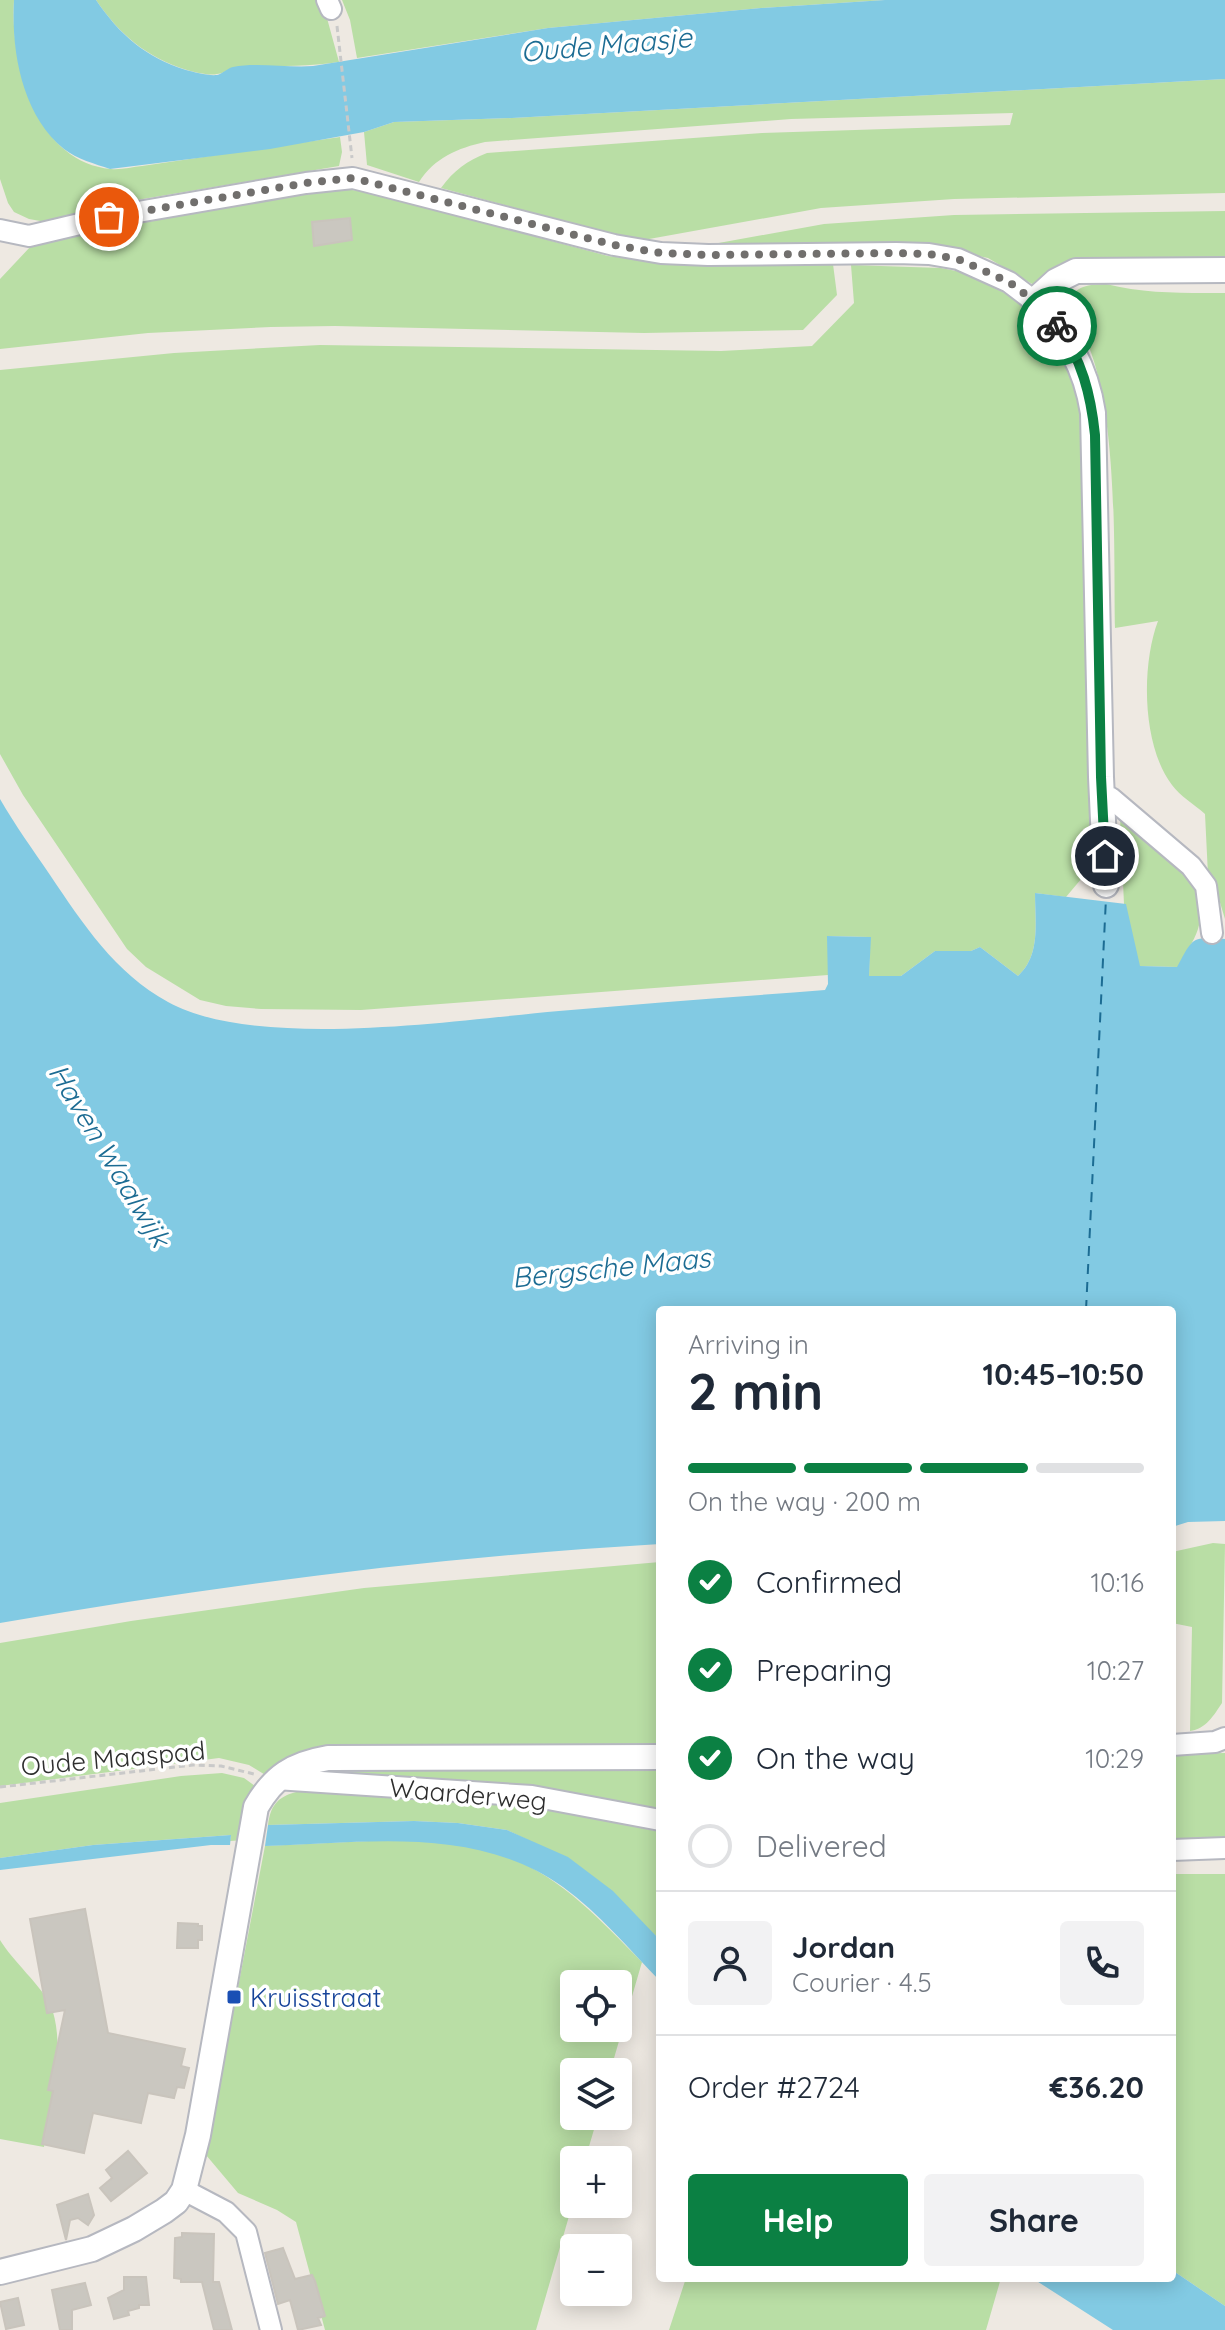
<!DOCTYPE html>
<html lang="en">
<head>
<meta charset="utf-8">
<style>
  body { margin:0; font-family:Quicksand,sans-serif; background:#f2f2f3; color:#1f2937; height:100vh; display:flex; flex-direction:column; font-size:30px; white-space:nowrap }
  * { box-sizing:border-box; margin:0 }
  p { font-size:26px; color:#747a83 }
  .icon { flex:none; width:44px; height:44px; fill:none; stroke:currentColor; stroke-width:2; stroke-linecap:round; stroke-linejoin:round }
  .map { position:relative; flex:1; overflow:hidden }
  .drawer { position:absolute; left:656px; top:1306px; width:520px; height:976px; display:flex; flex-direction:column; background:#fff; border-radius:8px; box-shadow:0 4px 20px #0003 }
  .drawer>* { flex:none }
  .controls { position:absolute; left:560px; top:1970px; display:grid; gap:16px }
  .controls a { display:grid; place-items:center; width:72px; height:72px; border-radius:8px; background:#fff; box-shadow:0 4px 20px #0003; font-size:40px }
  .pin { position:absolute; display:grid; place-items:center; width:68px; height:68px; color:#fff; margin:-34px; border:4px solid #fff; border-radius:50%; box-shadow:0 2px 8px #0007 }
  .courier { position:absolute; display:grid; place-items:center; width:80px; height:80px; margin:-40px; border:6px solid #0b8043; border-radius:50%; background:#fff; color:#222; box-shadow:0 2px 10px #0007 }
  .overview em { font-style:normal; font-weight:800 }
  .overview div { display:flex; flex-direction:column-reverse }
  .overview { display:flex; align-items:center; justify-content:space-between; height:136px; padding:0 32px }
  h1 { font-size:52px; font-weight:800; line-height:60px }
  .bar { display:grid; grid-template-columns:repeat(4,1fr); gap:12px 8px; align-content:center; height:96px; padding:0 32px }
  .bar i { height:10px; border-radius:6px; background:#e0e1e3 }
  .bar .on { background:#0b8043 }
  .bar p { grid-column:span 4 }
  .line { display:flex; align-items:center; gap:20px; padding:0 32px; border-top:2px solid #e0e1e3 }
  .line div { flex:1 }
  .round { display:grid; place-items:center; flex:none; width:84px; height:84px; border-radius:8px; background:#f2f2f3 }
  ol { padding:0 32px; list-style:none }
  li { display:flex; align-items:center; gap:24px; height:88px }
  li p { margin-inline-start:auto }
  li .icon { padding:8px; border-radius:50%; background:#0b8043; color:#fff; stroke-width:4 }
  li:last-child { color:#747a83 }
  li i { width:44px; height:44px; border:4px solid #e0e1e3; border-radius:50% }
  .button { display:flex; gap:16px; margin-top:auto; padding:16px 32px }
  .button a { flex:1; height:92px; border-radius:8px; background:#0b8043; color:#fff; font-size:32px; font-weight:800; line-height:92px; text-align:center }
  .button a+a { background:#f2f2f3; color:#1f2937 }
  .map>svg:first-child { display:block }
</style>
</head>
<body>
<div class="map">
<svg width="1225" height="2330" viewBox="0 0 1225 2330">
  <rect width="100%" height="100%" fill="#eee9e2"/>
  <path fill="#b9dea5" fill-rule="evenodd" d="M 0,0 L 14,0 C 10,62 35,162 111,169 C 121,170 132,167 142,166 L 340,137 L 342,152 L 339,166 L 113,204 L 46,222 L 29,219 L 14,212 L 8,203 L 0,179 Z
    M 90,0 L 322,0 L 339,62 C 304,67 275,66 240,67 C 231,67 226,73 217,74 C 209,76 195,72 187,70 C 146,57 120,35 96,0 Z
    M 342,0 L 885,0 L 761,8 L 548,28 L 357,58 L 350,20 Z
    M 1225,79 L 1225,193 L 954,199 L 821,208 L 638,241 L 441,188 C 454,170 467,161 487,153 L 762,133 L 1010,125 L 1013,113 L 791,119 L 485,142 C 458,148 434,158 419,182 L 367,165 L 364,132 L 394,122 L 512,118 Z
    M 345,189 L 373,193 L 608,256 L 679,265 L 833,264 L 837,295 L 803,330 L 644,333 L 335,326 L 271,327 L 148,333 L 0,349 L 0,279 L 31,246 L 112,225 L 169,214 Z
    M 1225,211 L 1225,260 L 1080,259 L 1059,264 L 1039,288 L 988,258 L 936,247 L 702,246 L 824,224 L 954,215 Z
    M 851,265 L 941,268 L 961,272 L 1019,300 L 1042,315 L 1084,392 L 1092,826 L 1083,829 L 1078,860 L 1085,861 L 1082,878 L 1066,897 L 1035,893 C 1035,922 1041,955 1018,976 L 980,947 L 971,951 L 935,951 L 901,976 L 869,976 L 870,937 L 828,936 L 828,975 L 361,1010 L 261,1009 L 226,1006 L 200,1000 L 146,967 L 127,949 L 23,795 L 0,754 L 0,370 L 174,353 L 320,345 L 721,351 L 812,346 L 854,303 Z
    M 1106,284 C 1146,294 1185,293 1225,293 L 1225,919 L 1215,886 L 1208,875 L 1205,814 C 1195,805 1180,796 1172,785 C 1142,746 1141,666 1158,621 L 1115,628 C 1113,551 1122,360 1064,307 C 1076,286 1083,285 1106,284 Z
    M 1120,817 C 1157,846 1215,873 1198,929 C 1194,942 1184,955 1178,967 L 1139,966 L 1124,904 Z
    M 1213,1543 L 1225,1544 L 1222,1703 C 1214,1715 1206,1729 1190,1731 L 1192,1627 L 1172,1623 L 1172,1552 Z
    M 660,1562 L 660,1751 L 396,1751 L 267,1776 L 249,1765 L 219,1758 L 0,1786 L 0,1643 L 131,1621 L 364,1588 Z
    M 1225,1753 L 1225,1845 L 1172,1845 L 1172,1754 Z
    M 660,1766 L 660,1811 L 317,1774 L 332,1772 Z
    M 222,1773 L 244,1778 L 255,1786 L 245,1840 L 230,1841 L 231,1835 L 93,1845 L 0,1858 L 0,1803 L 181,1776 Z
    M 300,1791 L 555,1809 L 660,1832 L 660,1940 L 642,1923 L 530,1841 L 507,1830 L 458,1823 L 414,1821 L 268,1825 C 271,1803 279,1796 300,1791 Z
    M 390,1840 C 428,1842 471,1843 506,1856 C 562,1877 601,1921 642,1962 L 610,2072 L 574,2072 L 574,2116 L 598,2116 L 585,2160 L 574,2160 L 574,2199 L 536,2330 L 325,2330 L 296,2222 L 277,2210 L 238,2193 L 206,2155 L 265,1846 ZM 574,1984 L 618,1984 L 618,2028 L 574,2028 Z
    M 1172,1874 L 1225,1874 L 1225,2306 L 1172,2270 Z
    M 0,1940 C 12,1960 42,1987 50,2004 C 67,2042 51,2108 44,2147 L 0,2139 Z
    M 686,2278 L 1001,2278 L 986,2330 L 669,2330 Z"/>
  <path fill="#82cae3" d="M 14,0 L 96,0 C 120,35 145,57 186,70 C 194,72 208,76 217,75 C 222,74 228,68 233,67 C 256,62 288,68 313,66 L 548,28 L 761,8 L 885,0 L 1225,0 L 1225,79 L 512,118 L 394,122 L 364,132 L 270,149 L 110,169 C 95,164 77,159 64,149 C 22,115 11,51 14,0 Z
    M 0,799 C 15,825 33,850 50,875 C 83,924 115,973 168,1002 C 257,1051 457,1020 559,1011 C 647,1003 736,997 825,990 L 828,984 L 827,936 L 871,937 L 869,976 L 901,976 L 935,951 L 971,951 L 980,947 L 1018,976 C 1041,955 1035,922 1035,893 L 1126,904 L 1140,966 L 1177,967 C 1193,938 1191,936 1225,939 L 1225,1521 L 1188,1522 L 1172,1527 L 1172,1310 L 660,1310 L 660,1544 C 439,1557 218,1585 0,1623 Z
    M 414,1821 L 458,1823 L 507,1830 L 568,1857 L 613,1891 L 660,1940 L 660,1981 C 630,1950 599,1913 563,1887 C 476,1825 366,1843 265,1846 L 268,1825 Z
    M 231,1835 L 230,1845 L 211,1845 L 0,1870 L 0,1858 L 93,1845 Z
    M 1172,2270 L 1225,2306 L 1225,2330 L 1113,2330 L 1032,2278 L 1172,2278 Z"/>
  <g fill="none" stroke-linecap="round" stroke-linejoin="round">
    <path stroke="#1c6c93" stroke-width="2" stroke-dasharray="10 8" stroke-linecap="butt" d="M 1086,1310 L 1106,898"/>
  </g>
  <path fill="#cac7c0" stroke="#c9c4bc" stroke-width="2" d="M 350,218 L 352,240 L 314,246 L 312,222 Z
    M 85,1909 L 108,2033 L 185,2049 L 181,2066 L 189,2068 L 184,2088 L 177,2087 L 174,2098 L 148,2093 L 141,2123 L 93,2113 L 84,2153 L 42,2144 L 53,2091 L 48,2090 L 65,2010 L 47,2013 L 30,1919 Z
    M 178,1923 L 198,1924 L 198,1926 L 202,1926 L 202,1940 L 198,1940 L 198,1948 L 177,1948 Z
    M 128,2151 L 147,2173 L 111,2201 L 100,2188 L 112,2178 L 106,2170 Z
    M 88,2194 L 94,2215 L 88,2225 L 78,2218 L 70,2220 L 66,2240 L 57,2205 Z
    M 182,2233 L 214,2234 L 213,2282 L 219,2282 L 232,2330 L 214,2330 L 202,2282 L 181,2282 L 181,2279 L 174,2278 L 175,2238 L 182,2237 Z
    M 283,2248 L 295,2279 L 312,2275 L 315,2281 L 325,2316 L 318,2318 L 321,2325 L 298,2330 L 290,2300 L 278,2304 L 265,2253 Z
    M 124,2277 L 146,2277 L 149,2305 L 139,2305 L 139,2308 L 128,2311 L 129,2315 L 114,2319 L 108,2298 L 124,2290 Z
    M 85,2283 L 91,2305 L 72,2310 L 72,2330 L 60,2330 L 52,2290 Z
    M 18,2298 L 24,2325 L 6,2329 L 0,2302 Z"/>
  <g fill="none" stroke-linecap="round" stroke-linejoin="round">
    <g stroke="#b6b8c0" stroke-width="24">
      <path id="minor" d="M 327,0 L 331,9
        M 0,230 L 29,236 L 109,217 L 306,183 L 353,178 L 614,245 L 661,253 L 708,255 L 896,253 L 929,254 L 958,259 L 1009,282 L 1034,301
        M 1103,799 L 1111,798 L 1191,866 L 1206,886 L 1212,933
        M 1172,1745 L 1215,1742 L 1225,1738
        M 276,1779 L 532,1796 L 660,1820
        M 1172,1850 L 1225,1848
        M 184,2190 L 226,2212 L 246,2232 L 271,2330"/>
    </g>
    <g stroke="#b6b8c0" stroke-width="28">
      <path id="tertiary" d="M 1106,885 L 1101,777 L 1093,413 C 1086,367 1066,333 1034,301 L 1056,281 L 1076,271 L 1225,270
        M 0,2272 L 92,2249 L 134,2229 L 164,2211 L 176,2202 L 184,2190 L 198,2135 L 256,1807 C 274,1776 293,1764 328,1758 L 660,1757"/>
    </g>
    <path stroke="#c9c9c9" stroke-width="3" stroke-dasharray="6 4" stroke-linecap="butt" d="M 337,26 L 352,158
      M 0,1787 L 193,1765 L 221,1766 L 254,1774"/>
    <use href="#minor" stroke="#fff" stroke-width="20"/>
    <use href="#tertiary" stroke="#fff" stroke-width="24"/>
  </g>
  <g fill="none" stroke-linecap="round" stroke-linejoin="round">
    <path stroke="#716f6d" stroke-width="8" stroke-dasharray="0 14.4" d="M 109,217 L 306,183 L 353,178 L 614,245 L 661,253 L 708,255 L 896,253 L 929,254 L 958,259 L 1009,282 L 1034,301 L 1057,326"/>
    <path stroke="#0b8043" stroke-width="10" d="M 1057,326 C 1082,358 1091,396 1095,435 L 1101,777 L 1105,856"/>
  </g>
  <rect fill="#1a4fb4" stroke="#fff" stroke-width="3" x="226" y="1989" width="16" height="16" rx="4"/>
  <g text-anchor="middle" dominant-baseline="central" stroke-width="7" stroke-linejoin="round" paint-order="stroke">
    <g font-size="26" fill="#2e2e2e" stroke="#fff">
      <text transform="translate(113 1758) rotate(-5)">Oude Maaspad</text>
      <text transform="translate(468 1794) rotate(5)">Waarderweg</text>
    </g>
    <g font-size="26" fill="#164399" stroke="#fff" text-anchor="start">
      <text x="250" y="1997">Kruisstraat</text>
    </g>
    <g font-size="28" font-style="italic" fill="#1c6c93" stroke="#fff">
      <text transform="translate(606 44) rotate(-5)">Oude Maasje</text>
      <text transform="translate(110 1155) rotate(59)">Haven Waalwijk</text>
      <text transform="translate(611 1267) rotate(-6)">Bergsche Maas</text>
    </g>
  </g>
</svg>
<div class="controls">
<a><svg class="icon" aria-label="locate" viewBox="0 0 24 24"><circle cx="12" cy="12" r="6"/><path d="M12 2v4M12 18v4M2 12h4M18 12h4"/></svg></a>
<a><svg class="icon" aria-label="layers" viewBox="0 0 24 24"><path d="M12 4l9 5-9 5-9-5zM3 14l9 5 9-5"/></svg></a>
<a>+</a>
<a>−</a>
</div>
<div class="pin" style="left:109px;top:217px;background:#ea580c"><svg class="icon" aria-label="bag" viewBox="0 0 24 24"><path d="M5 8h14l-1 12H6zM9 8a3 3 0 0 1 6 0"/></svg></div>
<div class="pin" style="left:1105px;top:856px;background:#1f2937"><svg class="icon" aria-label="home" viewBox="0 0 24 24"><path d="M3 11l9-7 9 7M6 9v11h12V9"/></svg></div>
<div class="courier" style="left:1057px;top:326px"><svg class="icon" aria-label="bike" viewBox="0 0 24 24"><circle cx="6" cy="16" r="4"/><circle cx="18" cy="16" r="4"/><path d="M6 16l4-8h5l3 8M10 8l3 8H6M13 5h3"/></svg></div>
<section class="drawer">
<div class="overview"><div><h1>2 min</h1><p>Arriving in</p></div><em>10:45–10:50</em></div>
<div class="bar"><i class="on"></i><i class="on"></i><i class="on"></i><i></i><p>On the way · 200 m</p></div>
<ol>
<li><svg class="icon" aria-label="check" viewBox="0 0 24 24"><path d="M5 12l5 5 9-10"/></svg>Confirmed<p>10:16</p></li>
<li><svg class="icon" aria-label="check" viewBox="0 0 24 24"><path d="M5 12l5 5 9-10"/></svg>Preparing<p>10:27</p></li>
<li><svg class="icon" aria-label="check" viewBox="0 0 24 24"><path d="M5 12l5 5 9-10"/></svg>On the way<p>10:29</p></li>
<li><i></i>Delivered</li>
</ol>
<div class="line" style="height:144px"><a class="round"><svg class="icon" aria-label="person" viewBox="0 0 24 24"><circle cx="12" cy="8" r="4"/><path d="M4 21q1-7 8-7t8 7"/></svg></a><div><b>Jordan</b><p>Courier · 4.5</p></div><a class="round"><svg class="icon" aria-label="phone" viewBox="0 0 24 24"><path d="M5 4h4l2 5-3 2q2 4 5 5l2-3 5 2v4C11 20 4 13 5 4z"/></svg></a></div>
<div class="line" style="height:104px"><div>Order #2724</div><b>€36.20</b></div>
<div class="button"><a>Help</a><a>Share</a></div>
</section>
</div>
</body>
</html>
